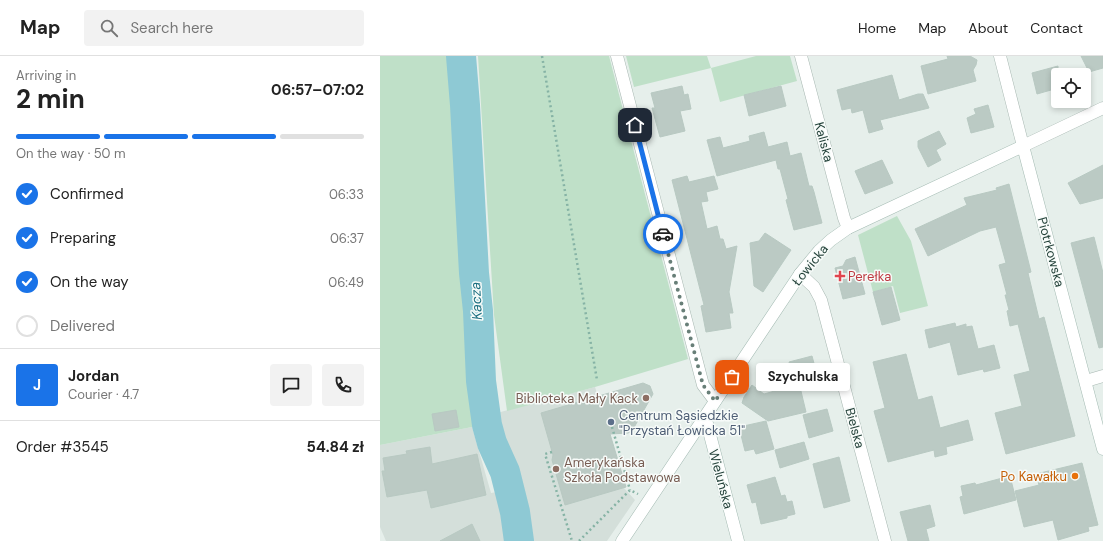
<!DOCTYPE html>
<html lang="en">
<head>
<meta charset="utf-8">
<style>
  body { margin:0; font-family:"DM Sans",sans-serif; background:#f2f2f2; color:#222; height:100vh; display:flex; flex-direction:column; font-size:15px; white-space:nowrap }
  * { box-sizing:border-box; margin:0 }
  p { font-size:13px; color:#767676 }
  .icon { flex:none; width:22px; height:22px; fill:none; stroke:currentColor; stroke-width:2; stroke-linecap:round; stroke-linejoin:round }
  .map { position:relative; flex:1; overflow:hidden }
  .panel { display:flex; flex-direction:column; background:#fff; width:380px }
  .panel>* { flex:none }
  .controls { position:absolute; left:671px; top:12px; display:grid; gap:8px }
  .controls a { display:grid; place-items:center; width:40px; height:40px; border-radius:4px; background:#fff; box-shadow:0 2px 6px #0003; font-size:20px }
  .pin { position:absolute; display:grid; place-items:center; width:34px; height:34px; color:#fff; margin:-17px; border-radius:8px; box-shadow:0 2px 6px #0006 }
  .courier { position:absolute; display:grid; place-items:center; width:40px; height:40px; margin:-20px; border:3px solid #1a73e8; border-radius:50%; background:#fff; color:#222; box-shadow:0 1px 5px #0007 }
  .bubble { position:absolute; height:28px; border-radius:4px; background:#fff; box-shadow:0 2px 6px #0003; font-size:13px; font-weight:700; line-height:28px; text-align:center }
  .overview em { font-style:normal; font-weight:700 }
  .overview div { display:flex; flex-direction:column-reverse }
  .overview { display:flex; align-items:center; justify-content:space-between; height:68px; padding:0 16px }
  h1 { font-size:26px; font-weight:700; line-height:30px }
  .bar { display:grid; grid-template-columns:repeat(4,1fr); gap:6px 4px; align-content:center; height:48px; padding:0 16px }
  .bar i { height:5px; border-radius:3px; background:#e0e0e0 }
  .bar .active { background:#1a73e8 }
  .bar p { grid-column:span 4 }
  .line { display:flex; align-items:center; gap:10px; padding:0 16px; border-top:1px solid #e0e0e0 }
  .line div { flex:1 }
  .round { display:grid; place-items:center; flex:none; width:42px; height:42px; border-radius:4px; background:#f2f2f2 }
  ol { padding:0 16px; list-style:none }
  li { display:flex; align-items:center; gap:12px; height:44px }
  li p { margin-inline-start:auto }
  li .icon { padding:4px; border-radius:50%; background:#1a73e8; color:#fff; stroke-width:4 }
  li:last-child { color:#767676 }
  li i { width:22px; height:22px; border:2px solid #e0e0e0; border-radius:50% }
  header { display:flex; align-items:center; gap:24px; box-sizing:border-box; height:56px; padding:0 20px; background:#fff; border-bottom:1px solid #e0e0e0 }
  header strong { font-size:19px }
  nav { display:flex; gap:22px; margin-inline-start:auto; font-size:14px }
  .search { width:280px; height:36px; background:#f2f2f2; display:flex; align-items:center; gap:10px; box-sizing:border-box; padding:0 14px; border-radius:4px; color:#767676; font-size:15px }
  main { display:flex; flex:1; min-height:0 }
  .map>svg:first-child { display:block }
</style>
</head>
<body>
<header>
<strong>Map</strong>
<div class="search"><svg class="icon" aria-label="search" viewBox="0 0 24 24"><circle cx="10" cy="10" r="6"/><path d="M15 15l6 6"/></svg>Search here</div>
<nav><a>Home</a><a>Map</a><a>About</a><a>Contact</a></nav>
</header>
<main>
<section class="panel">
<div class="overview"><div><h1>2 min</h1><p>Arriving in</p></div><em>06:57–07:02</em></div>
<div class="bar"><i class="active"></i><i class="active"></i><i class="active"></i><i></i><p>On the way · 50 m</p></div>
<ol>
<li><svg class="icon" aria-label="check" viewBox="0 0 24 24"><path d="M5 12l5 5 9-10"/></svg>Confirmed<p>06:33</p></li>
<li><svg class="icon" aria-label="check" viewBox="0 0 24 24"><path d="M5 12l5 5 9-10"/></svg>Preparing<p>06:37</p></li>
<li><svg class="icon" aria-label="check" viewBox="0 0 24 24"><path d="M5 12l5 5 9-10"/></svg>On the way<p>06:49</p></li>
<li><i></i>Delivered</li>
</ol>
<div class="line" style="height:72px"><b class="round" style="background:#1a73e8;color:#fff">J</b><div><b>Jordan</b><p>Courier · 4.7</p></div><a class="round"><svg class="icon" aria-label="chat" viewBox="0 0 24 24"><path d="M4 5h16v11H9l-5 4z"/></svg></a><a class="round"><svg class="icon" aria-label="phone" viewBox="0 0 24 24"><path d="M5 4h4l2 5-3 2q2 4 5 5l2-3 5 2v4C11 20 4 13 5 4z"/></svg></a></div>
<div class="line" style="height:52px"><div>Order #3545</div><b>54.84 zł</b></div>
</section>
<div class="map">
<svg width="723" height="485" viewBox="0 0 723 485">
  <rect width="100%" height="100%" fill="#e6efeb"/>
  <path fill="#d4dfda" d="M 215,331 L 245,429 L 244,432 L 255,444 L 227,485 L 6,485 L 0,471 L 0,389 L 92,371 L 111,437 L 117,436 L 98,362 Z"/>
  <path fill="#bfe0c8" d="M 0,0 L 76,0 L 85,233 L 91,310 L 94,363 L 92,371 L 0,389 Z
    M 98,0 L 229,0 L 308,303 L 215,331 L 127,355 L 114,259 Z
    M 246,0 L 327,0 L 331,12 L 254,31 Z
    M 376,0 L 410,0 L 417,25 L 340,46 L 331,12 Z
    M 517,160 L 531,185 L 548,250 L 520,257 L 513,230 L 493,236 L 478,179 Z"/>
  <g fill="none" stroke-linecap="round" stroke-linejoin="round">
    <path stroke="#8ec9d4" stroke-width="30" d="M 81,0 L 85,49 L 94,217 L 98,255 L 101,325 L 107,369 L 112,387 L 125,416 L 135,456 L 139,485"/>
  </g>
  <path fill="#bbcac4" stroke="#b8c9c2" d="M 567,0 L 590,0 L 597,4 L 596,9 L 593,14 L 596,25 L 548,38 L 541,10 L 568,3 Z
    M 701,0 L 723,0 L 723,12 L 709,16 Z
    M 678,10 L 678,32 L 657,38 L 652,17 Z
    M 512,19 L 519,44 L 538,38 L 543,38 L 549,52 L 500,64 L 503,73 L 489,77 L 483,54 L 472,57 L 471,52 L 462,54 L 457,34 Z
    M 302,30 L 304,39 L 308,38 L 311,53 L 300,55 L 305,75 L 280,81 L 272,52 L 275,52 L 271,37 Z
    M 401,30 L 406,50 L 369,60 L 364,39 Z
    M 608,49 L 614,71 L 591,77 L 587,62 L 596,58 L 594,53 Z
    M 559,75 L 566,88 L 556,94 L 561,104 L 548,111 L 538,91 L 538,85 Z
    M 384,76 L 388,91 L 407,86 L 410,100 L 421,97 L 429,130 L 432,130 L 434,136 L 442,167 L 414,174 L 406,144 L 408,143 L 400,113 L 398,113 L 396,104 L 337,120 L 327,84 L 340,81 L 343,92 L 370,85 L 369,80 Z
    M 502,104 L 513,127 L 485,138 L 475,115 Z
    M 723,109 L 723,142 L 700,148 L 688,127 Z
    M 307,120 L 309,126 L 334,120 L 338,133 L 326,136 L 328,145 L 321,146 L 327,173 L 337,170 L 340,183 L 343,183 L 346,193 L 357,190 L 349,236 L 353,257 L 349,257 L 351,272 L 326,276 L 321,250 L 324,249 L 292,124 Z
    M 629,128 L 651,216 L 648,217 L 659,263 L 664,261 L 695,380 L 626,398 L 615,357 L 642,350 L 634,319 L 650,315 L 638,268 L 630,270 L 627,255 L 629,254 L 625,239 L 627,239 L 619,209 L 626,207 L 616,171 L 600,175 L 548,200 L 535,173 L 587,149 L 584,142 L 617,134 L 616,132 Z
    M 385,177 L 411,194 L 383,236 L 374,230 L 370,187 L 379,185 Z
    M 714,181 L 723,217 L 723,291 L 719,292 L 691,187 Z
    M 475,201 L 485,238 L 463,243 L 455,212 L 463,210 L 466,204 Z
    M 511,231 L 520,264 L 502,269 L 493,236 Z
    M 575,267 L 576,271 L 586,268 L 586,271 L 592,270 L 598,293 L 614,289 L 620,312 L 604,316 L 603,313 L 578,319 L 570,286 L 549,292 L 545,274 Z
    M 526,298 L 538,344 L 552,340 L 560,372 L 588,364 L 593,384 L 566,391 L 567,398 L 555,401 L 554,394 L 508,406 L 494,355 L 505,352 L 493,306 Z
    M 432,300 L 438,322 L 433,323 L 434,327 L 420,331 L 426,356 L 388,365 L 362,347 L 364,341 L 372,329 L 384,338 L 416,329 L 409,306 Z
    M 263,327 L 270,330 L 273,338 L 252,375 L 248,377 L 230,378 L 246,431 L 185,449 L 172,404 L 173,399 L 161,357 Z
    M 447,353 L 453,375 L 429,382 L 423,359 Z
    M 76,354 L 79,371 L 55,375 L 52,358 Z
    M 386,365 L 394,393 L 376,398 L 374,393 L 365,395 L 359,371 Z
    M 424,386 L 429,403 L 400,412 L 395,394 Z
    M 50,391 L 52,408 L 97,398 L 106,439 L 51,452 L 47,434 L 7,441 L 2,415 L 5,415 L 3,402 L 27,398 L 26,395 Z
    M 459,401 L 470,445 L 444,452 L 433,408 Z
    M 702,407 L 718,469 L 708,471 L 709,475 L 678,484 L 673,464 L 644,471 L 635,435 L 659,429 L 656,418 Z
    M 630,420 L 636,444 L 584,458 L 580,441 L 583,440 L 581,430 L 595,427 L 596,429 Z
    M 395,421 L 401,440 L 405,439 L 407,446 L 412,445 L 415,458 L 407,460 L 407,462 L 381,468 L 376,446 L 372,447 L 367,429 Z
    M 550,449 L 555,470 L 546,473 L 549,485 L 528,485 L 520,456 Z
    M 92,468 L 100,485 L 60,485 Z"/>
  <g fill="none" stroke-linecap="round" stroke-linejoin="round">
    <g stroke="#a8b8b2" stroke-width="13">
      <path id="street" d="M 237,0 L 323,329 L 335,345
        M 421,0 L 464,162 L 468,172
        M 620,0 L 643,90 L 723,52
        M 420,218 L 434,231 L 441,244 L 505,485
        M 706,325 L 723,320"/>
    </g>
    <g stroke="#a4bbb3" stroke-width="13">
      <path id="secondary" d="M 325,360 L 358,485
        M 242,485 L 420,218 L 439,195 L 451,184 L 468,172 L 643,90 L 723,393"/>
    </g>
    <path stroke="#86b3a5" stroke-width="2.5" stroke-dasharray="2 3" stroke-linecap="butt" d="M 162,0 L 217,324
      M 232,371 L 250,434
      M 172,396 L 165,398 L 192,485
      M 199,485 L 250,434 L 258,438"/>
    <use href="#street" stroke="#fff" stroke-width="12"/>
    <use href="#secondary" stroke="#fff" stroke-width="12"/>
  </g>
  <g fill="none" stroke-linecap="round" stroke-linejoin="round">
    <path stroke="#687f78" stroke-width="4" stroke-dasharray="0 7.2" d="M 283,178 L 323,329 L 335,345 L 352,321"/>
    <path stroke="#1a73e8" stroke-width="5" d="M 255,69 L 283,178"/>
  </g>
  <path fill="#e0444e" stroke="#f7fbf9" stroke-width="1.5" d="M458 214h4v4h4v4h-4v4h-4v-4h-4v-4h4z"/>
  <g fill="#8d6e63" stroke="#f7fbf9" stroke-width="1.5">
    <circle cx="266" cy="342" r="4"/>
    <circle cx="176" cy="413" r="4"/>
  </g>
  <circle fill="#5c6f8a" stroke="#f7fbf9" stroke-width="1.5" cx="231" cy="366" r="4"/>
  <circle fill="#e8710a" stroke="#f7fbf9" stroke-width="1.5" cx="695" cy="420" r="4"/>
  <g text-anchor="middle" dominant-baseline="central" stroke-width="3" stroke-linejoin="round" paint-order="stroke">
    <g font-size="13" fill="#24423a" stroke="#f7fbf9">
      <text transform="translate(444 86) rotate(75)">Kaliska</text>
      <text transform="translate(671 196) rotate(75)">Piotrkowska</text>
      <text transform="translate(430 209) rotate(-51)">Łowicka</text>
      <text transform="translate(475 372) rotate(75)">Bielska</text>
      <text transform="translate(341 423) rotate(75)">Wieluńska</text>
    </g>
    <g font-size="13" fill="#be3a42" stroke="#f7fbf9" text-anchor="start">
      <text x="468" y="220">Perełka</text>
    </g>
    <g font-size="13" fill="#785e54" stroke="#f7fbf9" text-anchor="end">
      <text x="258" y="342">Biblioteka Mały Kack</text>
      <text x="184" y="406" text-anchor="start">Amerykańska<tspan x="184" dy="15">Szkoła Podstawowa</tspan></text>
    </g>
    <g font-size="13" fill="#4e5e75" stroke="#f7fbf9" text-anchor="start">
      <text x="239" y="359">Centrum Sąsiedzkie<tspan x="239" dy="15">"Przystań Łowicka 51"</tspan></text>
    </g>
    <g font-size="13" fill="#c56008" stroke="#f7fbf9" text-anchor="end">
      <text x="687" y="420">Po Kawałku</text>
    </g>
    <g font-size="14" font-style="italic" fill="#1c6f80" stroke="#f7fbf9">
      <text transform="translate(96 245) rotate(-93)">Kacza</text>
    </g>
  </g>
</svg>
<div class="controls">
<a><svg class="icon" aria-label="locate" viewBox="0 0 24 24"><circle cx="12" cy="12" r="6"/><path d="M12 2v4M12 18v4M2 12h4M18 12h4"/></svg></a>
</div>
<div class="pin" style="left:352px;top:321px;background:#ea580c"><svg class="icon" aria-label="bag" viewBox="0 0 24 24"><path d="M5 8h14l-1 12H6zM9 8a3 3 0 0 1 6 0"/></svg></div>
<div class="pin" style="left:255px;top:69px;background:#1f2937"><svg class="icon" aria-label="home" viewBox="0 0 24 24"><path d="M3 11l9-7 9 7M6 9v11h12V9"/></svg></div>
<div class="courier" style="left:283px;top:178px"><svg class="icon" aria-label="car" viewBox="0 0 24 24"><path d="M5 17H2v-5l4-1 3-4h7l3 4 3 1v5h-3M9 17h6M6 11h13"/><circle cx="7" cy="17" r="2"/><circle cx="17" cy="17" r="2"/></svg></div>
<div class="bubble" style="left:376px;top:307px;width:94px">Szychulska</div>
</div>
</main>
</body>
</html>
